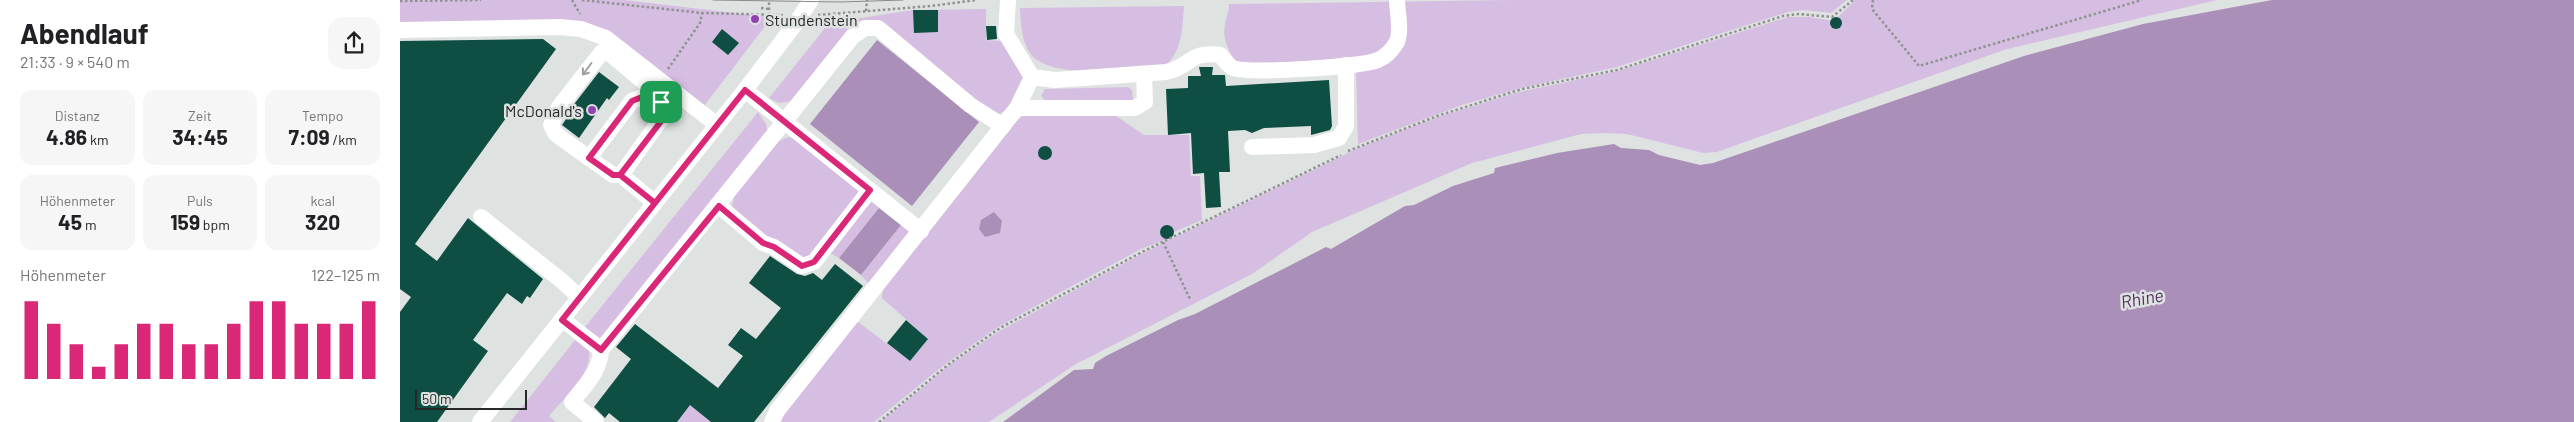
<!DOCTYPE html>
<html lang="de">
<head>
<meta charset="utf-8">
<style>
	body { margin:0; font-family:Barlow,sans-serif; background:#f6f6f6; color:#202124; height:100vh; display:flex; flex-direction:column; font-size:19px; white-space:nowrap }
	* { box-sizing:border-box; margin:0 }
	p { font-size:16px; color:#757577 }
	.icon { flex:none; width:28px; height:28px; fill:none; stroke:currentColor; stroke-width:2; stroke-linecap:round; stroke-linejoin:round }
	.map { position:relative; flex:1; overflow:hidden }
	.drawer { display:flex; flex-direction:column; background:#fff; width:400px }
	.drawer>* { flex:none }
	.scale { position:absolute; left:15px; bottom:12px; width:112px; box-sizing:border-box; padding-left:5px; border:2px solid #272828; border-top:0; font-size:14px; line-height:18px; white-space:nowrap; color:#272828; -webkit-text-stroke:4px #dee2e1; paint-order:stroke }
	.pin { position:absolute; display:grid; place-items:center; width:42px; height:42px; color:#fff; margin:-21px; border-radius:10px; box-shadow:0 2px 8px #0006 }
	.round { display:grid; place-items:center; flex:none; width:52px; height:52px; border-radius:15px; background:#f6f6f6 }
	.head { display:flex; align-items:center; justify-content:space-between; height:85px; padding:0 20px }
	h1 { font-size:28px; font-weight:700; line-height:38px }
	.metrics { display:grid; grid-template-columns:repeat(3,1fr); gap:8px; height:85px; padding:5px 20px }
	.metrics div { display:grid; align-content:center; border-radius:12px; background:#f6f6f6; text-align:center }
	.metrics b { font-size:21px; font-weight:700 }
	.metrics small { font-size:14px; font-weight:400 }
	.metrics p { font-size:14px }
	.chart { height:140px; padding:10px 20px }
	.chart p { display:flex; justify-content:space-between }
	.chart svg { width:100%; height:90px; margin-top:5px; stroke:#db2777; stroke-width:6 }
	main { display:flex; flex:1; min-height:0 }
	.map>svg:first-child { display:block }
	.green { fill:#d6bee2 }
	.water { fill:#aa90b8 }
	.building { fill:#0f4e43 }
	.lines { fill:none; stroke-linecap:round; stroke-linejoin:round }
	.path { stroke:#8f9291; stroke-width:2.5; stroke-dasharray:2.5 2.5; stroke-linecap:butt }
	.minor { stroke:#fff; stroke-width:16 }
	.tram { stroke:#888a8a; stroke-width:1 }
	.oneway { stroke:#9e9e9e }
	.route-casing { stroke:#fff; stroke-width:10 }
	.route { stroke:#db2777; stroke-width:6 }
	.poi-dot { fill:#9042b2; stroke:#dee2e1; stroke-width:2 }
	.labels { text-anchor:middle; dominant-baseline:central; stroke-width:5; stroke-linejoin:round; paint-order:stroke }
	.poi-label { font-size:16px; fill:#272828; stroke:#dee2e1; text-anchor:start }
	.water-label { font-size:18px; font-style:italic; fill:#522f63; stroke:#dee2e1 }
</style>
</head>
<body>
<main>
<section class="drawer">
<div class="head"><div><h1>Abendlauf</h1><p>21:33 · 9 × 540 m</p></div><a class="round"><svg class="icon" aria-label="share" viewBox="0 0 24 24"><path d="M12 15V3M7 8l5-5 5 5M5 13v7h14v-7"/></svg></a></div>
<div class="metrics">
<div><p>Distanz</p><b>4.86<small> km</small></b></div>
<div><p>Zeit</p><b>34:45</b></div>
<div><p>Tempo</p><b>7:09<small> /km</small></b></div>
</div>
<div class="metrics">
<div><p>Höhenmeter</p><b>45<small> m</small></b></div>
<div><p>Puls</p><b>159<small> bpm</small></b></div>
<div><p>kcal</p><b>320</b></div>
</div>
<div class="chart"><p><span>Höhenmeter</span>122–125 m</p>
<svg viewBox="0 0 160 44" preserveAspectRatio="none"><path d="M5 44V6M15 44V17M25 44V27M35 44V38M45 44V27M55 44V17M65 44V17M75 44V27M85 44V27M95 44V17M105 44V6M115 44V6M125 44V17M135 44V17M145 44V17M155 44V6"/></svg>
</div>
</section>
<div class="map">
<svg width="2174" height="422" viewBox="0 0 2174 422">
	<rect width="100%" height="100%" fill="#dee2e1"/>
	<!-- green -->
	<g class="green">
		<path d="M0,0H224L369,17V21L301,110L206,35L0,28Z"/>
		<path d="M1109,0H1447L1431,13L1403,10L1388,12L1217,67L1121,88L1062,105L958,144L956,69C974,66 1002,56 1005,34C1006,29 1002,20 1001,15H994L995,39L986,50L974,57L839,65C829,53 822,40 825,24C826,16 829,13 829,4Z"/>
		<path d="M1455,0H1817L1607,49L1317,152L1303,153L1227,134L1203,133L1181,134L1072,163L912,232L852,274L676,364L589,422H481L551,364L601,330L745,252L956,149L1037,117L1119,92L1218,71L1388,17H1409L1434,21Z"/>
		<path d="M784,6C782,28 783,50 765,66C733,68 645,83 628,50C621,38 621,22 620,8Z"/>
		<path d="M586,9V40L602,41L624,79C617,94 613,110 596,115L477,22L394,101L379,103L369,98L429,23L513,10Z"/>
		<path d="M728,87L732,90L733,100L647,102L641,96L645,89H649Z"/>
		<path d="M706,109L744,135H789L791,176H800L802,220L774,232L770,238L741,249L661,292L598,327L544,365L474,422H374L454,319L510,361L528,339L482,298L483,289L616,120L630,112Z"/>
		<path d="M358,112L366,124L368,134L200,338L185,327Z"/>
		<path d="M388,137L401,140L466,192L413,259L398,262L342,218L332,206L335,194L377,142Z"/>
		<path d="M469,195L508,226L510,235L469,284L461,275L501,225L479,208L439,258L425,250Z"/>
		<path d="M175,340L189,351C192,375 163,399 149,416L156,422H110Z"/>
		<path d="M290,404L313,422H275Z"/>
	</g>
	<!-- water -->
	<g class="water">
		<path d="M1872,0H2174V422H603L674,370L693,369L695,363L706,356L778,320L795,314L926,247L931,249L1005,206L1014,205L1053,186L1094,173L1095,168L1157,153L1214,144L1221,148L1249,150L1259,155L1300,165L1313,163L1624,56L1743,24Z"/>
		<path d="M477,40L579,122L512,206L410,124Z"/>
		<path d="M479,208L501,225L461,275L439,258Z"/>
		<path d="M594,212L602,221L600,233L585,237L579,229L581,220Z"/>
	</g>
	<!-- building -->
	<g class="building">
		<path d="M513,10H538V32L514,33Z"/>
		<circle cx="1436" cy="23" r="6"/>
		<path d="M586,26H596L597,39L587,40Z"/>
		<path d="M322,29L339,43L328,55L312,42Z"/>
		<path d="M143,39L156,49L15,244L37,261L68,218L143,279L130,298L127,296L122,304L107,293L73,340L88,351L37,422H0V312L11,297L0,289V41Z"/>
		<path d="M799,67H813L812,75H825L826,86L929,80L932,126L930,130L911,135V126L864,128L852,133L845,130L828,131L830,172H819L821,207L806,208L804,173L793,174L791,133L768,135L766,89L788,88V76H801Z"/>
		<path d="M199,72L219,87L209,100L207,98L179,138L162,125L168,116V112Z"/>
		<circle cx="645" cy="153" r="7"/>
		<circle cx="767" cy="232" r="7"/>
		<path d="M370,256L397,274L405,276L413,273L422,280L435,264L463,286L354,422H311L290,405L277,422H220L209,413L205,418L194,407L231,359L216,347L235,324L318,388L343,356L328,345L341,328L356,339L381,308L349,283Z"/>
		<path d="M506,320L528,339L510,361L487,343Z"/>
	</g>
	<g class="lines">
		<!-- path -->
		<g class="path">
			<path d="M172,0L180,14"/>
			<path d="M182,0L302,13L383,15"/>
			<path d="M1473,0L1472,9L1519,66L1742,0"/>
			<path d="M0,1L81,0"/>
			<path d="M361,8L369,9"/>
			<path d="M466,11L467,0"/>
			<path d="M369,15V0"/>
			<path d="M418,15L531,6L576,0"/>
			<path d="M268,69L300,23L302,13"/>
			<path d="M948,151L1037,116L1122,89L1217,70L1383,16L1398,14L1432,17L1453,0"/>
			<path d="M763,242L790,299"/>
			<path d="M479,422L549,364L600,328L742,252L941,155"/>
		</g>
		<!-- minor -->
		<g class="minor">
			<path d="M608,0L606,34L632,77L655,80L766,72C793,66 788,51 820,55C824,59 828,66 833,68C851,74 960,67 978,60C985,57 991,51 995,45C1003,35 997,12 997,0"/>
			<path d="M0,30L160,27L181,29L206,38L317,125"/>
			<path d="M345,90L521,231"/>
			<path d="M617,108H735L745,102L744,75"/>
			<path d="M852,147L914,145L939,138L946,126V65"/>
			<path d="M189,158L232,101L242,97L261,102"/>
			<path d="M221,175L266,112L253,90L209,53L202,52L159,107L151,125L155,133L161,138L213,175H221L255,203"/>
			<path d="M319,206L363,243L374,247L402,266L414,262L470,190"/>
			<path d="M81,217L162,281L179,297"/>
			<path d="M162,319L201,350"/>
			<path d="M80,422L345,90L396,23L411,0"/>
			<path d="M196,422L172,402C185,385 200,372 201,350L453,36L465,28H478L570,105L603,126"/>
			<path d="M372,422L377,411L617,108L632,77"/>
		</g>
		<!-- tram -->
		<path class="tram" d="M313,0L441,2L503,0"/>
	</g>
	<!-- one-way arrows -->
	<defs><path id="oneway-shaft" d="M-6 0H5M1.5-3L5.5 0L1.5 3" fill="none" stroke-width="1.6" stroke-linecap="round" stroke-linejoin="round" transform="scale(1.25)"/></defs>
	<use class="oneway" href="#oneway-shaft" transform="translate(187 69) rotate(127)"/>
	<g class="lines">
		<defs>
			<path id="route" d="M261,102L266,112L262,120L220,175L255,203L162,320L201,350L319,206L363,243L374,247L402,266L414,262L470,190L345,90L255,203L220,175H213L189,158L232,101L242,97L261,102"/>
		</defs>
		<!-- route casing -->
		<use href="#route" class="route-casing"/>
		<!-- route -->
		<use href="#route" class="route"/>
	</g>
	<!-- markers -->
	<g class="poi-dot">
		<circle cx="355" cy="19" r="5"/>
		<circle cx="192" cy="110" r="5"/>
	</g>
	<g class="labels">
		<!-- poi labels -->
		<g class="poi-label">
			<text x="365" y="19">Stundenstein</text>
			<text x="182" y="110" text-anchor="end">McDonald's</text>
		</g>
		<!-- water labels -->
		<g class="water-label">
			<text transform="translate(1742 298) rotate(-10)">Rhine</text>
		</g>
	</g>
</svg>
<div class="scale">50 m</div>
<div class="pin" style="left:261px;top:102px;background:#1e9e55"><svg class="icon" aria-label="arrive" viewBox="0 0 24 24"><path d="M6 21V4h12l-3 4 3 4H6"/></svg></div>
</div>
</main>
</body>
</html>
